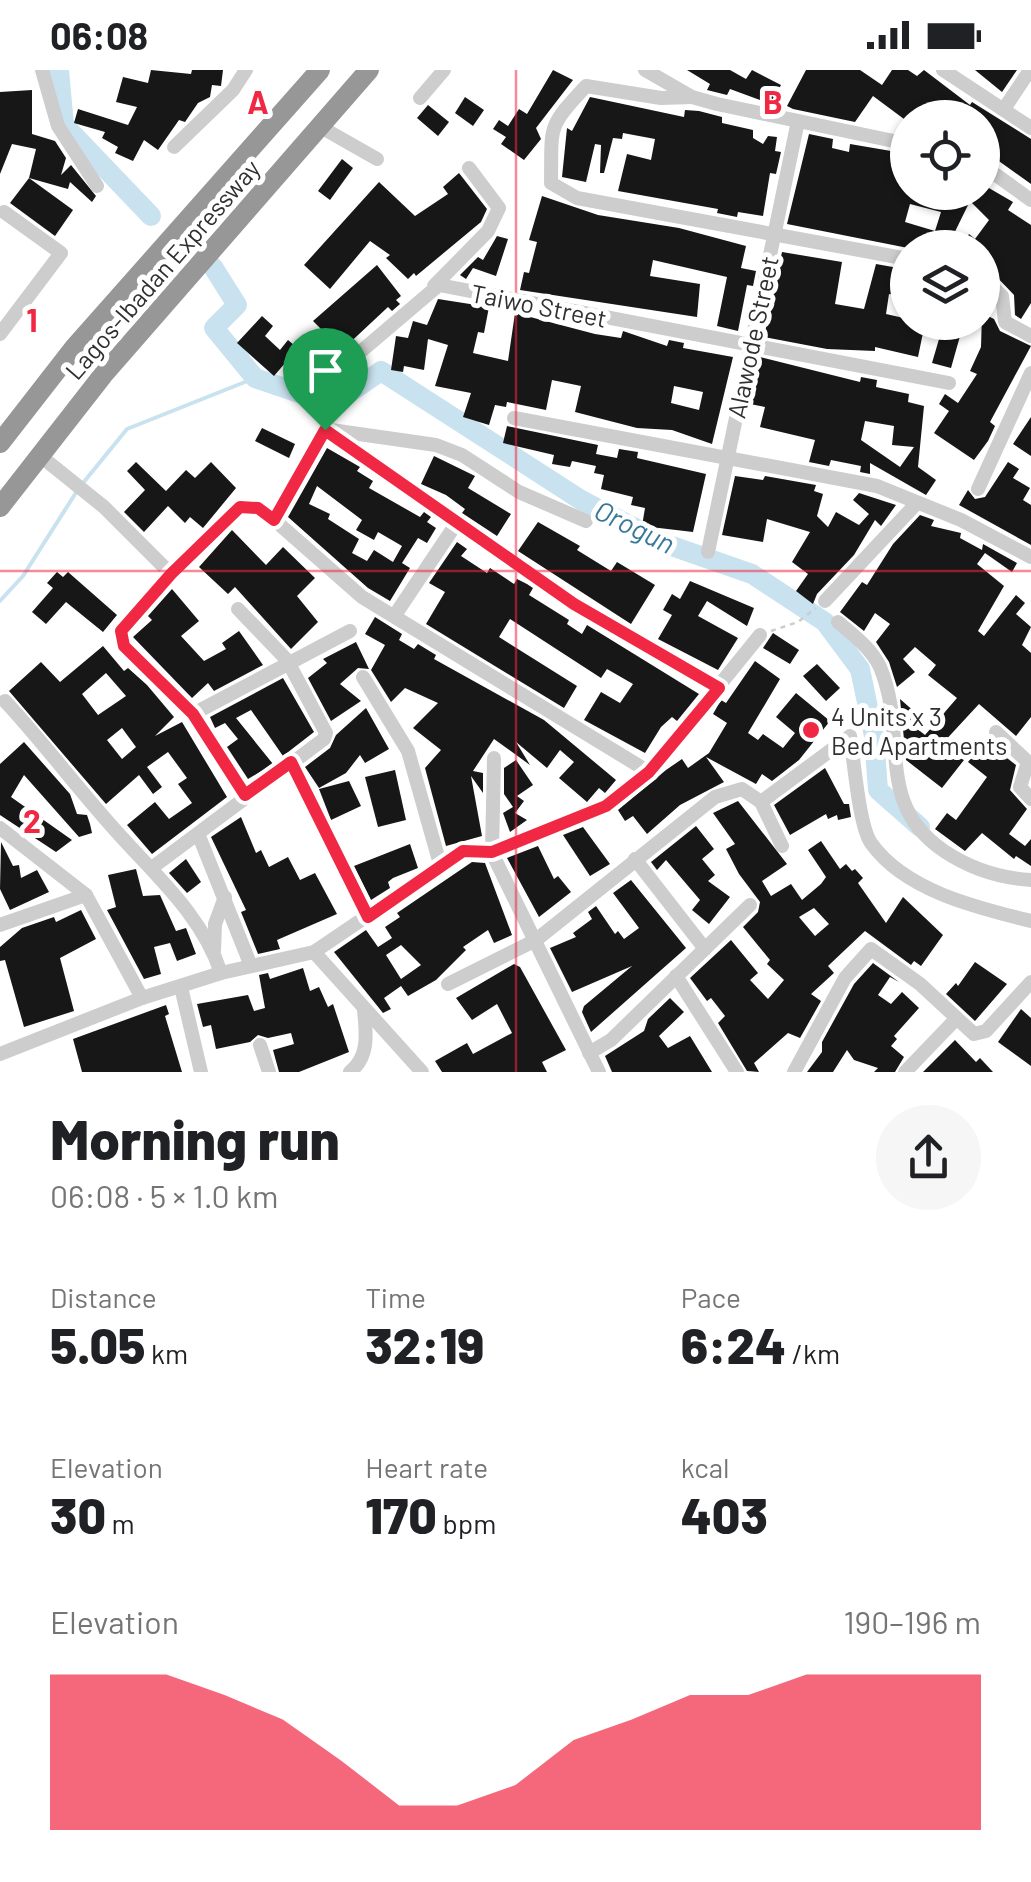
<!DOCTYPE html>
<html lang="en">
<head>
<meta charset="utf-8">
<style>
	body { margin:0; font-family:Barlow,sans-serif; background:#f6f6f6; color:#202124; height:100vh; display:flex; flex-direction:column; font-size:38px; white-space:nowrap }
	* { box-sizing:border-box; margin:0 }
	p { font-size:32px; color:#757577 }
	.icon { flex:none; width:55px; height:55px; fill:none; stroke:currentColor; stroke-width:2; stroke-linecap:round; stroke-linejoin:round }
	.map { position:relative; height:1002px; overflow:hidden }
	.sheet { display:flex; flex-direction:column; background:#fff; flex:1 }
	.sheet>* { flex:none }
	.tools { position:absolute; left:890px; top:30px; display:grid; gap:20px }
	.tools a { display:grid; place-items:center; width:110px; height:110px; border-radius:50%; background:#fff; box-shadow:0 2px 8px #0004; font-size:50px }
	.pin { position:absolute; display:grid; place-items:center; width:85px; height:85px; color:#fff; margin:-102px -42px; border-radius:50% 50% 50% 0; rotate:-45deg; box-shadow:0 0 10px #0007 }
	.pin .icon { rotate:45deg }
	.round { display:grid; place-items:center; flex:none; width:105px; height:105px; border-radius:52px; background:#f6f6f6 }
	.headline { display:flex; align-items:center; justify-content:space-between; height:170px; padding:0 50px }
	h1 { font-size:55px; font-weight:800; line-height:75px }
	.stats { display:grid; grid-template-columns:repeat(3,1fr); gap:15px; height:170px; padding:10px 50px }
	.stats div { display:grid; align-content:center }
	.stats b { font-size:50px; font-weight:800 }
	.stats small { font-size:28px; font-weight:400 }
	.stats p { font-size:28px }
	.chart { height:280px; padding:20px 50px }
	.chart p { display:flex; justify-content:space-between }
	.chart svg { width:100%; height:180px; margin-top:10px; fill:#f12843; opacity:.7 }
	.status { display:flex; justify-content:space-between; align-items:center; height:70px; padding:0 50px; background:#fff; direction:ltr }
	.status svg { height:28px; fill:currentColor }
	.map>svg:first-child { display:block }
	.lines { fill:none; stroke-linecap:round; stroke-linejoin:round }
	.stream { stroke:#c9e2ef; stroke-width:4 }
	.river { stroke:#c9e2ef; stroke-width:20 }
	.building { fill:#171717; fill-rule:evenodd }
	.path { stroke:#cdcdcd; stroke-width:2.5; stroke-dasharray:5 5; stroke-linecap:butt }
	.minor { stroke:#cdcdcd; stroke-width:14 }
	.highway { stroke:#979797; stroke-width:20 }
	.route-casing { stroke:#fff; stroke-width:20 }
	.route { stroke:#f12843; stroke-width:12 }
	.grid { fill:none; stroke:#f12843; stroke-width:2.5; stroke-opacity:0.55 }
	.poi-dot { fill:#f12843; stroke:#fff; stroke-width:4 }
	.labels { text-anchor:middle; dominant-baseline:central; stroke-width:10; stroke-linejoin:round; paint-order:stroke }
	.street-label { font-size:25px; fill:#303030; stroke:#fff }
	.poi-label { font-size:25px; fill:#303030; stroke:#fff; text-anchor:start }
	.water-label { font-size:28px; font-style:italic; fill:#387999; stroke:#fff }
	.grid-label { font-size:32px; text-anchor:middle; font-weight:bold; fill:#f12843; stroke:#fff; stroke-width:10; stroke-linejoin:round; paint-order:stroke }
</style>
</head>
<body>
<div class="status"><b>06:08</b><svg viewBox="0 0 49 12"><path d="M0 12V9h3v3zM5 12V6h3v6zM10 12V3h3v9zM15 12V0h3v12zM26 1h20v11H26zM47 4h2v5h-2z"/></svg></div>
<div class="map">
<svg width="1031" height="1002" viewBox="0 0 1031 1002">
	<rect width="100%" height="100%" fill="#fff"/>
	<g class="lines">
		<!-- stream -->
		<g class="stream">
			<path d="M83,413L127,359L255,308"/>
			<path d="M0,531L23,506L77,421"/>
		</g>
		<!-- river -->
		<g class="river">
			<path d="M59,0L64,55L151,146"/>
			<path d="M213,197L237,235L214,258L255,308L308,326L349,323L381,301L581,430L666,474L752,504L825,552L860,599L874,666L878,720L920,757"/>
		</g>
	</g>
	<!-- building -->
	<g class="building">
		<path d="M151,0L191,4L192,0H223L221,16L212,15L210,27L198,33L185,52L179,50L158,80L144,70L133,91L115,83L118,77L102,68L105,62L74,53L78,39L128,55L137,37L116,32L123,7L148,13Z"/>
		<path d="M553,0L573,10L536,58L541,69L524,90L501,74L506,67L493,59L499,50L508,56L519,39L527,44Z"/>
		<path d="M687,0H730L746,9L752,0L781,15L771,34L730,19L727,25L707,20L710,14Z"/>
		<path d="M806,0H860L882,15L892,0H908L917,6L924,0L970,35L972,32L1031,69V114L982,79V48H908V52L873,26L855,52L793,39L787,36Z"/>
		<path d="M975,0H1017L1002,22Z"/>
		<path d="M32,20V64L55,71L66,88L61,105L71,95L96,126L92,132L70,112L68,119L29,108L36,79L12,74L0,104V22Z"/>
		<path d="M465,27L484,40L473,56L455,43Z"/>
		<path d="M590,27L684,47L685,40L699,41L722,47V53L753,60V68L763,74L768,66L777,67L775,81L781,82L776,104L770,103L763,146L738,142L737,147L717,143L718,139L618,121L627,84L651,90L655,69L623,63L622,69L613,68L604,103H600L601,75L595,74L586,112L562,107L567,58L572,61Z"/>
		<path d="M428,35L449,52L438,66L417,48Z"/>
		<path d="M809,64L833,69L832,78L849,82L850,74L897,82L896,87L908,91V122H982V114L1013,132L1008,140L1031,155V233L1021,249L1015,245L1014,225L993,203L997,197L982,186V178H961L969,164L975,169L989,150L970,131L947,178L928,171L926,178H908L787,154ZM910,134L941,142L935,161L905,152Z"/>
		<path d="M342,89L353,98L330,130L318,121Z"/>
		<path d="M459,103L487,139L481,152L416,206L414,203L408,209L386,188L390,185L370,171L330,219L304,195L379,112L415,146L448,124L443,117Z"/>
		<path d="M29,108L73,140L55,166L10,133Z"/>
		<path d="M542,126L598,145L679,158L746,176L741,198L756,201L753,216L747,215L738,261L717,256L727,207L653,190L650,206L700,214L697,247L520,220L524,202L529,203L537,172L529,170Z"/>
		<path d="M497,166L508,169L496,206L473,198L466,209L460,205L478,187L483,190Z"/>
		<path d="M782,182L842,192L835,234L864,239L876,194L904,199L900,226L889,224L886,244L908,249V252L925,253L918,287L875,277V281L827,279L764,267Z"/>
		<path d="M377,195L401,226L396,230L400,234L392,241L388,237L342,280L313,251Z"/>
		<path d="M438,229L489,237L484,263L478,262L473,283L508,291L515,243L595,264L621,268L623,261L667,276L669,270L684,273L683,278L733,287L712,374L672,360L637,358L575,342L581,316L552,310L546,340L507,332L506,337L495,335L489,355L463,347L471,323L435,316L448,275L428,269L424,300L404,296L403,302L391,300L396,266L408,268L413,251L427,255ZM674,316L703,322L699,340L671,333Z"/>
		<path d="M982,243L994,249L1000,261L1031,276L990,352L995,356L988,371L974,390L934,363L949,341L939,334L945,324L958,333L977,304L970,301L981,277Z"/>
		<path d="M262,246L273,256L265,266L280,280L288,270L320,297L310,310L286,292L274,306L237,273Z"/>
		<path d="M944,252H964L951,298L932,293Z"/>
		<path d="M760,287L860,312L861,307L877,310L876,317L909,324L908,332L924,336L918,397L936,410L926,425L870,393V404L860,402L861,396L831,390L829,396L809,392L815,370L760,357L765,337L750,334ZM865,351L894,356L892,375L914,377L900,397L861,370Z"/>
		<path d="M1031,347V386L1013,374Z"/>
		<path d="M507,356L598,375L596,384L617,388L619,379L638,382L637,388L706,404L693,462L642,456L645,438L631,435L633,427L601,419L604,405L594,403L596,396L572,391L570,397L552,394L554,385L503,373Z"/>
		<path d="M262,358L295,374L289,388L255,371Z"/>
		<path d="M327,378L360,397L357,401L373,411L369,418L420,447L424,442L431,447L427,452L436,458L427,473L418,468L402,493L410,498L390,531L368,518L288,447ZM317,416L362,450L356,460L374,470L378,462L402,476L393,492L374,480L367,491L352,483L359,469L328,449L330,444L309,434Z"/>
		<path d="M434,386L475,406L468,418L511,444L497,466L462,443L465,439L446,425L421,414Z"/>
		<path d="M136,392L166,421L186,400L195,408L211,392L236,418L203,458L190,447L185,453L168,436L144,462L124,442L145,420L127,401Z"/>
		<path d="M1008,392L1019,399L1013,408L1030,418L1023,430L1031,435V475L959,435L968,420L975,429L985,427Z"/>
		<path d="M735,406L763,410L765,406L816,415L814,421L823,424L817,446L828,457L836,442L859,455L869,444L853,430L859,423L896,435L881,456L875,450L854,485L817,524L813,534L796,521L808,504L792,492L810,462L767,449L763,472L722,465Z"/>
		<path d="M920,445L934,450L931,456L961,463L960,468L982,480L983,474L1017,493L1012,502L985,483L977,494L1004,516L978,561L984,566L1016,525L1025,533L1016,544L1031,557L1022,575L1031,583V647L1016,666L979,634L942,674L964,690L942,718L906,690L900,629L916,643L911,654L925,665L957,628L928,605L936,595L915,577L903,589L915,602L897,617L889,592L876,572L890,554L875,543L864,561L840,542L862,512L867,515L893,474Z"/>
		<path d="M538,452L580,476L577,480L611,501L617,492L655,515L631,554L518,481Z"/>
		<path d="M232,460L266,495L283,477L315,508L297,526L318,552L291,579L235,517L228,524L199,497Z"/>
		<path d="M457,472L467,479L461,486L487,503L490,498L514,514L517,509L527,514L533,518L529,525L569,550L567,554L582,564L587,555L699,624L677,651L672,647L661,657L645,683L584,650L601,622L620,633L633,614L607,599L601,608L510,549L499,567L577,616L564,638L426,554L445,522L429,513Z"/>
		<path d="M57,502L63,507L68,502L117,545L103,562L66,532L46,554L32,542L53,518L47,513Z"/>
		<path d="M690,511L754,538L747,556L707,531L698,546L738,568L718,600L658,569L672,545L663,540L672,524L680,529Z"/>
		<path d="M172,519L199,551L181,566L204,591L226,579L222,573L239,561L263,595L214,621L208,613L192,628L133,567L152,550L148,546Z"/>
		<path d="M375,547L402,564L399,570L414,579L418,574L436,585L434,589L544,650L616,710L605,723L599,718L587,732L559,708L574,692L560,680L547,698L516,672L530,695L494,669L473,701L483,703V723L471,706L482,766L446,776L425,698L441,680L413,658L438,633L405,618L391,632L371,600L385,575L365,564Z"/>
		<path d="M773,563L799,580L790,594L763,578Z"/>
		<path d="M356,572L369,599L358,598L340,614L361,631L331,651L308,608L327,593L323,589Z"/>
		<path d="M103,576L124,601L128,598L147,615L174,647L155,666L182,652L227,727L152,784L127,755L155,732L169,749L192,733L178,714L187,708L168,682L147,697L162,717L153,724L139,705L106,734L9,621L41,592L60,612ZM106,603L126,626L98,645L82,624ZM122,658L136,677L122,689L107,670Z"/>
		<path d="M755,591L780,609L748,663L758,670L763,664L783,678L795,663L776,647L796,623L830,651L799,690L772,711L762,704L756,714L706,687L724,712L680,735L647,764L633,746L625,751L618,740L666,700L682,689L688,698L709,683L727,653L713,644L721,630L726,633Z"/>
		<path d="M817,594L840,618L826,631L803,606Z"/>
		<path d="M283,608L314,662L283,686L251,640L236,648L273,694L248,709L227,677L238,669L225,653L215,658L210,647Z"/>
		<path d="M366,638L389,679L365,693L360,685L346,703L319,718L305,697L330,678L336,665Z"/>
		<path d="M985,671L1016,695L1010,720L1027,739L1009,764L1025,776L1031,769V796L1016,786L1014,789L982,763L965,781L935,759L947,743L956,750L987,707L968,692Z"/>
		<path d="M24,672L70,724L77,744L87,745L90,754L92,763L79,767L24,705L11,727L72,770L56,782L0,745V694Z"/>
		<path d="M516,690L533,715L517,726L524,731L515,743L527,750L510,762L503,743L513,737L504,724V698Z"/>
		<path d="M825,698L844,734H849L851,747L838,750L837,745L828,749L826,744L790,765L774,735Z"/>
		<path d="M395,700L406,750L378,757L365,707Z"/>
		<path d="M349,711L361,736L331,750L319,719Z"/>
		<path d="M738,731L787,794L762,811L771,826L791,814L802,830L821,814L826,807L808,780L821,771L840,799L846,794L852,801L855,799L863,808L858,813L886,853L903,827L943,865L921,896L914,891L911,895L865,861L828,896L834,903L811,924L821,931L800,968L788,963L754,993L759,1002L747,1001L718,953L725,946L711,928L707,931L690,908L731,870L758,903L750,910L768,929L784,910L767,894L770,890L743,857L758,842L760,832L739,804L726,779L735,774L713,743ZM814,838L829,854L815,866L799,847Z"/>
		<path d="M241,747L256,783L261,780L269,797L288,787L300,810L315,803L337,844L277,870L280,879L258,884L241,842L246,840L211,767Z"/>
		<path d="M696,756L714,779L702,789L715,805L708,811L730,827L709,854L692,840L700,830L666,790L657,800L651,792Z"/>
		<path d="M583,757L610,794L590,806L563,765Z"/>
		<path d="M1,772L13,796L19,795L21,808L37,800L49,822L10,840L0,819Z"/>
		<path d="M410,774L418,798L393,808L388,812L390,818L371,830L354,796Z"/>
		<path d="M538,776L554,809L558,806L571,822L539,847L507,788Z"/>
		<path d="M186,789L201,812L187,823L169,803Z"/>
		<path d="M472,792L485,793L512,865L494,873L488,860L463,877L466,880L436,910L408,926L401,916L384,928L391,939L383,943L334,882L366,860L378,877L392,868L385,857L400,847L397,843ZM401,875L421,895L401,909L386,885Z"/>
		<path d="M136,799L143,826L160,825L176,861L186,858L196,884L177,891L170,873L154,877L161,904L144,909L107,840L116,837L108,805Z"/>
		<path d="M631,810L686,878L591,962L582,942L584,936L632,896L572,922L550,878L576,867L573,863L592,849L588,842L596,836L615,864L618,861L624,869L639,858L613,823Z"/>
		<path d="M81,840L96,869L60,888L74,941L24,957L5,890L0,891V877L22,858L54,847L56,852Z"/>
		<path d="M975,892L1007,914L975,951L946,924L956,913L958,916Z"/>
		<path d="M873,893L899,912L890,907L878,925L891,934L902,922L919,938L894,966L897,969L891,976L904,987L895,1002H874L878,998L854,990L847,980L833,1002H807L822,982V972L854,914Z"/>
		<path d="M514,894L520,897L566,980L542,992L547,1002H442L435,991L467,973L473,984L512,963L497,934L472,950L456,928Z"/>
		<path d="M303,898L310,921L319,917L328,937L333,934L349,982L299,1002H279L273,980L294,974L291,963L268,968L258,965L250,972L216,979L211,955L203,957L197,934L248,925L254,941L265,938L259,905L268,903L270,909Z"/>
		<path d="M670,928L684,942L659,966L668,978L690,966L712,1002H612L605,986L644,961L648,949Z"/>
		<path d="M166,935L169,944L165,946L182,1002H82L73,969Z"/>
		<path d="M1021,939L1031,948V996L998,972Z"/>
		<path d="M955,970L976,992L980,988L993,1002H923Z"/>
	</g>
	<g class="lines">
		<!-- path -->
		<path class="path" d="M771,561L798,552L816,538"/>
		<!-- minor -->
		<g class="minor">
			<path d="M42,0L58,56L97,116"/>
			<path d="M645,0L692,27L717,34L908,74"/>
			<path d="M943,0L1031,58"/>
			<path d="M692,27L661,28L586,16C546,59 552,55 551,113L577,128L908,189"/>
			<path d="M420,28L444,0"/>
			<path d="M1004,39L1030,0"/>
			<path d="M319,56L377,89"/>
			<path d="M174,77L233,20L246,0"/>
			<path d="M982,95L1031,130"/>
			<path d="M982,207L1002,226L1005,252L1031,266"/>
			<path d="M434,216L488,161L499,138L469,98"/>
			<path d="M0,264L61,183L4,142"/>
			<path d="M352,289L439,215L949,313"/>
			<path d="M514,348L877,416L961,450L1031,487"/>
			<path d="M325,360L574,534L719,618"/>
			<path d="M331,360L436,375L462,385L519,422L586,451"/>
			<path d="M38,384L104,437L171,504"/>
			<path d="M978,419L1031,303"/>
			<path d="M274,450L325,360"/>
			<path d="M708,482L798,51"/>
			<path d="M825,531L916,434"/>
			<path d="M395,545L456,454"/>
			<path d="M838,552C853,565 871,578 880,597C909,666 873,733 944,781C971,799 998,808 1031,810"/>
			<path d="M363,607L408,681L440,794"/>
			<path d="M5,631C44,673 78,719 116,761C155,805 202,845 221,903"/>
			<path d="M193,644L350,561"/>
			<path d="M996,662L1028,692L1020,717L1031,729"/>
			<path d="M494,688L492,783L599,1002"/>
			<path d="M291,693L368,847"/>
			<path d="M245,725L193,644L124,576L121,561L171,504L240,437L249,435L271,447L362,527L649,702"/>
			<path d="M761,732L850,666C854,690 859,756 871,773C905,821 978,838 1031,851"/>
			<path d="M0,758L86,825L142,928"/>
			<path d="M199,766L251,896"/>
			<path d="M635,789L705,879"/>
			<path d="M153,797L324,669L326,663L287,590L238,539"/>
			<path d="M0,855L86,825"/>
			<path d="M214,881L215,854L225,827"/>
			<path d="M314,882L422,1002"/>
			<path d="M676,906L737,1002"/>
			<path d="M448,914L536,870L715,727L742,719L761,732L782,776"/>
			<path d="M181,917L201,1002"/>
			<path d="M260,975L269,1002"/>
			<path d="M589,983L611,970L750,835"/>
			<path d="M0,984L142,928L221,903L314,882L463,781L492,783L606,736L649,702L760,565"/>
			<path d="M350,1002C370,986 366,962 364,940"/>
			<path d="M794,1002L845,908L871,879L920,914L974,964L986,961L1031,912"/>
			<path d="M905,1002L956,949"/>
		</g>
		<!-- highway -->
		<g class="highway">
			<path d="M0,373L74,278L320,0"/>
			<path d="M0,437L103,305L369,0"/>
		</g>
	</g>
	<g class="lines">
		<defs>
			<path id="route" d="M325,360L574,534L719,618L649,702L606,736L492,782L463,781L368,847L291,692L245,725L193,644L124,576L121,561L171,504L240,437L258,438L274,450Z"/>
		</defs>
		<!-- route casing -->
		<use href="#route" class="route-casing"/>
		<!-- route -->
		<use href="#route" class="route"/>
	</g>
	<!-- grid -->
	<path class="grid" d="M516,0V1002M0,501H1031"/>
	<!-- markers -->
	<circle class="poi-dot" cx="811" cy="660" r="10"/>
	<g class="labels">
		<!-- street labels -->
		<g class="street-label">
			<text transform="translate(162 199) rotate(-49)">Lagos-Ibadan Expressway</text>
			<text transform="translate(539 235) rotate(11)">Taiwo Street</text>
			<text transform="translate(752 267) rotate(-78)">Alawode Street</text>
		</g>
		<!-- poi labels -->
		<g class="poi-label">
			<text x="831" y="646">4 Units x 3<tspan x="831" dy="29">Bed Apartments</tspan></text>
		</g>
		<!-- water labels -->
		<g class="water-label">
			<text transform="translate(635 456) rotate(26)">Orogun</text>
		</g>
	</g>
	<g class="grid-label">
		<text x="258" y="44">A</text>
		<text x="773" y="44">B</text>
		<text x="32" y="262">1</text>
		<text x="32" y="763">2</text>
	</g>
</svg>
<div class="tools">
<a><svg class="icon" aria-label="locate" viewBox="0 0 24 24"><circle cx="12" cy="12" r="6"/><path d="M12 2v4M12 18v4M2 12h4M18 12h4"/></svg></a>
<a><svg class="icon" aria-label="layers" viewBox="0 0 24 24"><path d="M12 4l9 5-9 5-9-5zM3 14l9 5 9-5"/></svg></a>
</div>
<div class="pin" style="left:325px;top:360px;background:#1e9e55"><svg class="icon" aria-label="arrive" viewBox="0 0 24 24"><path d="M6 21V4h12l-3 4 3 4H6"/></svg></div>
</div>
<section class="sheet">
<div class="headline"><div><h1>Morning run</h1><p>06:08 · 5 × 1.0 km</p></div><a class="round"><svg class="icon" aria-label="share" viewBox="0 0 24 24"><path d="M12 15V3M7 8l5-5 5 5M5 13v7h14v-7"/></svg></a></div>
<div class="stats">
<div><p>Distance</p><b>5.05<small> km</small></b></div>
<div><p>Time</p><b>32:19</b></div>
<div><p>Pace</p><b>6:24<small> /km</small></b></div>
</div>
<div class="stats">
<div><p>Elevation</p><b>30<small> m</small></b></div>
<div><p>Heart rate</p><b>170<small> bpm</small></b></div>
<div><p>kcal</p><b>403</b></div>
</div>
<div class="chart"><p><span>Elevation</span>190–196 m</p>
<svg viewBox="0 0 160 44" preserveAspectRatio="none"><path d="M0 44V6L10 6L20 6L30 11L40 17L50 27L60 38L70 38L80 33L90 22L100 17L110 11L120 11L130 6L140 6L150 6L160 6V44z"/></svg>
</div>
</section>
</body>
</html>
